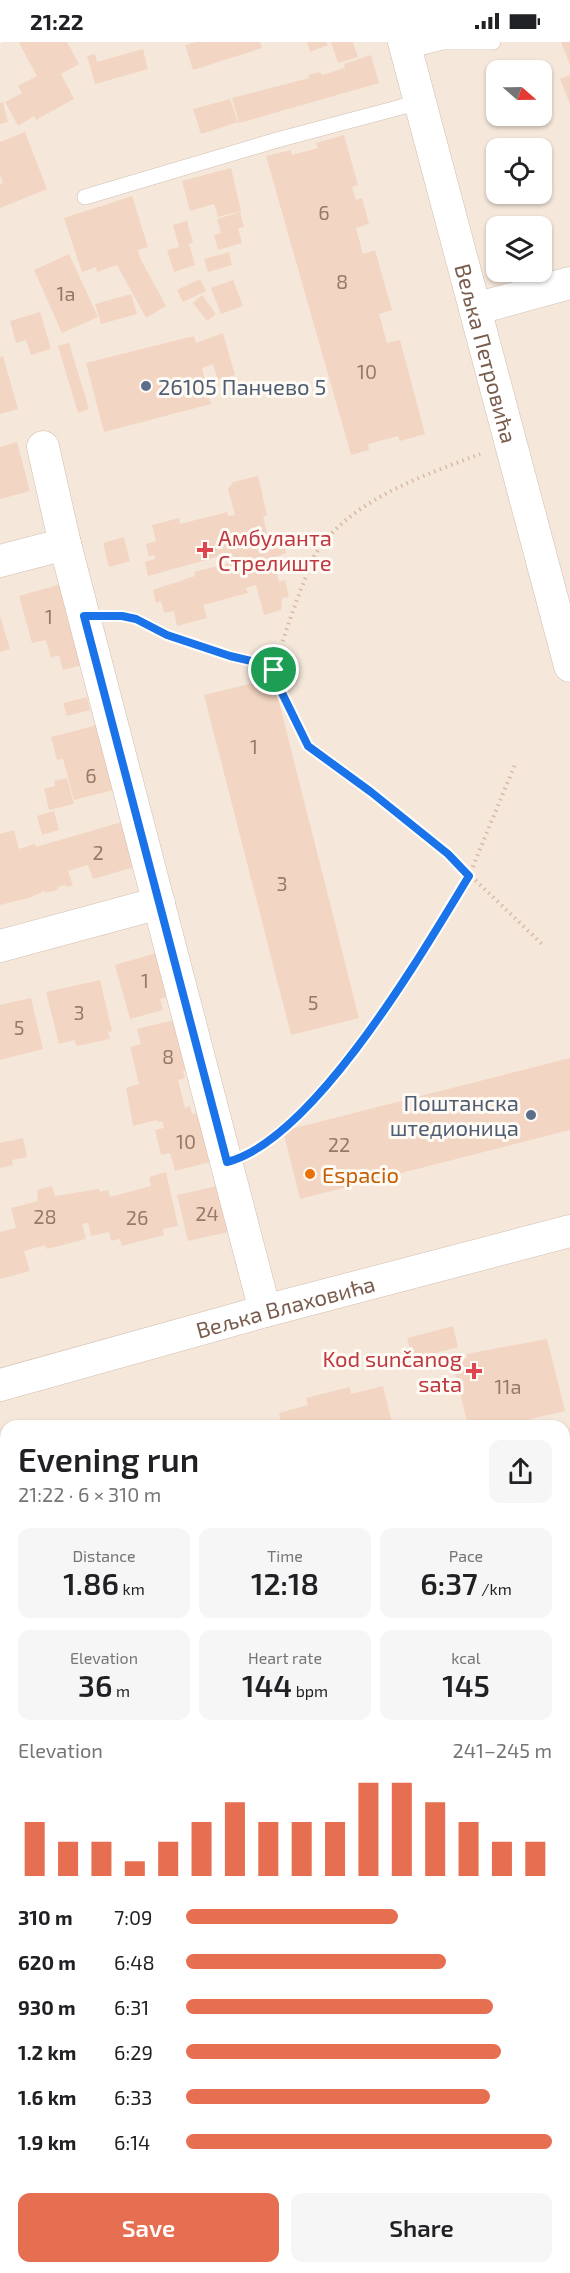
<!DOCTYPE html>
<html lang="en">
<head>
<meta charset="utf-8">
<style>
	body { margin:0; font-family:"Exo 2",sans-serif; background:#f6f6f6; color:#202124; height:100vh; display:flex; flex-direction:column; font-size:22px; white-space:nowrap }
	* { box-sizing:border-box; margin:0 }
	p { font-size:20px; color:#757577 }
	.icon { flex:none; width:33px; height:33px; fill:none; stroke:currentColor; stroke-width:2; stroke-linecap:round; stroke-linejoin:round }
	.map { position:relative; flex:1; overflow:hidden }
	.side { position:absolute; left:0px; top:1378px; width:570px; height:854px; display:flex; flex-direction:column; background:#fff; border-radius:18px 18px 0 0; box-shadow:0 2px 4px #0004 }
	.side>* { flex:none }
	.needle { width:39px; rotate:110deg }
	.fabs { position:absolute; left:486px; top:18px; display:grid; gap:12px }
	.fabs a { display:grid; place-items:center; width:66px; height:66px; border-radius:12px; background:#fff; box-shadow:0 2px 4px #0004; font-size:30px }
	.pin { position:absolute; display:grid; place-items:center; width:51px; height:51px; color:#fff; margin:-26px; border:3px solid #fff; border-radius:50%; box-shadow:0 2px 6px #0007 }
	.round { display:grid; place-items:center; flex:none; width:63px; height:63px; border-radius:12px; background:#f6f6f6 }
	.summary { display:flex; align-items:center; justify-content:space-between; height:102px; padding:0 18px }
	h1 { font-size:33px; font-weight:600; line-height:45px }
	.figures { display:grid; grid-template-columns:repeat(3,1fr); gap:9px; height:102px; padding:6px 18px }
	.figures div { display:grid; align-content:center; border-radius:12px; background:#f6f6f6; text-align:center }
	.figures b { font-size:30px; font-weight:600 }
	.figures small { font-size:16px; font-weight:400 }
	.figures p { font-size:16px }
	.chart { height:168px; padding:12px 18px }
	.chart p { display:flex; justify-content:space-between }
	.chart svg { width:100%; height:108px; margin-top:6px; stroke:#e76f51; stroke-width:6 }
	.button { display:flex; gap:12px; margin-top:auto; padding:12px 18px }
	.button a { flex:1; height:69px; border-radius:12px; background:#e76f51; color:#fff; font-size:24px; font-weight:600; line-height:69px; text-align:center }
	.button a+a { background:#f6f6f6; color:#202124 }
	ul { padding:0 18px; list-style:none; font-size:20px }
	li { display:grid; grid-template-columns:96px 72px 1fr; align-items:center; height:45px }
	li i { height:15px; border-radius:8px; background:#e76f51 }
	.status { display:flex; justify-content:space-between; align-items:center; height:42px; padding:0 30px; background:#fff; direction:ltr }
	.status svg { height:16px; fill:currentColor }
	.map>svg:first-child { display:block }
	.residential { fill:#f5e8da; fill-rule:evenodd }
	.building { fill:#f3d5c3 }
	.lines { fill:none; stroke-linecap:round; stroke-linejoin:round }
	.service-casing { stroke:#d1beb0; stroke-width:16 }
	.minor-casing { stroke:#d1beb0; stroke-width:33 }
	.path { stroke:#d9b8a5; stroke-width:4; stroke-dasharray:1.5 4.5; stroke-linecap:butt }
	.service { stroke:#fff; stroke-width:15 }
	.minor { stroke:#fff; stroke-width:32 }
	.route-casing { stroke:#fff; stroke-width:12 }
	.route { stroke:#1a73e8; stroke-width:8 }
	.service-dot { fill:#5c6f8a; stroke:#fffaf3; stroke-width:2 }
	.health-dot { fill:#e0444e; stroke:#fffaf3; stroke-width:2 }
	.food-dot { fill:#e8710a; stroke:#fffaf3; stroke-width:2 }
	.labels { text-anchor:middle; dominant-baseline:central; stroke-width:6; stroke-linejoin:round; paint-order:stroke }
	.number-label { font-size:20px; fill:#987a6a }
	.street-label { font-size:22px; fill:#7a5c4d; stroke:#fffaf3 }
	.service-label { font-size:22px; fill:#4e5e75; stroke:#fffaf3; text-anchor:start }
	.health-label { font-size:22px; fill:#be3a42; stroke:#fffaf3; text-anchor:start }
	.food-label { font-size:22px; fill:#c56008; stroke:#fffaf3; text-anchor:start }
</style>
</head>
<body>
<div class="status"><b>21:22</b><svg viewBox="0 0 49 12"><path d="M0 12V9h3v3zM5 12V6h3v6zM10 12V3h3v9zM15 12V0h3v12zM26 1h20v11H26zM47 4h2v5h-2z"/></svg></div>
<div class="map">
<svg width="570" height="2231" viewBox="0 0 570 2231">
	<rect width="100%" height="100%" fill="#fdf6ec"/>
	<!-- residential -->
	<path class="residential" d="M2,0H570V2231H0V2ZM496,28H542V74H496ZM496,106H542V152H496ZM496,184H542V230H496ZM6,1384H564V2226H6Z"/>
	<!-- building -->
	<g class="building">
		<path d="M21,0H67L79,22L61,32L74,57L36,78L34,74L18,84L5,60L22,51L18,44L37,34L19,1Z"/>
		<path d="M196,0H260L262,6L193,28L185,3Z"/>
		<path d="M307,0H326L328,3L310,10Z"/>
		<path d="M331,0H353L358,15L338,21Z"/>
		<path d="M561,0H570V23Z"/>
		<path d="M143,7L148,27L95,42L87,14L95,12L97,20Z"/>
		<path d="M371,13L379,41L239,81L232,56L309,36L308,33L320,30L322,33L345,26L344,22Z"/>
		<path d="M570,33V62L560,37Z"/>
		<path d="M230,57L238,80L201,92L193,67Z"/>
		<path d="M3,60L8,80L0,82V61Z"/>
		<path d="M25,90L47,147L0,166V142L3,141L0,133V100Z"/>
		<path d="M344,93L358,143L352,145L356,158L362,156L369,182L356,186L363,212L375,208L392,268L379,272L387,301L400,298L425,392L400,399L398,394L368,402L369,408L351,413L266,114L291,108L292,113L318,106L316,101Z"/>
		<path d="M231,126L241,169L218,175L214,162L190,169L182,139Z"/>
		<path d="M132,154L148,205L138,208L140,216L166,264L146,276L117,223L97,230L96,225L82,230L64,176Z"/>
		<path d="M240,170L244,185L238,186L242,201L218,208L214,193L221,191L217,177Z"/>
		<path d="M187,179L193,201L189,202L195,223L174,230L167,208L179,205L173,183Z"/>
		<path d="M229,210L232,223L208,230L204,217Z"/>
		<path d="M69,212L98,275L62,291L34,228Z"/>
		<path d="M200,237L206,249L183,260L177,248Z"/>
		<path d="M233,238L243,264L221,272L211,246Z"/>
		<path d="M131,252L137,272L101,282L95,262Z"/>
		<path d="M202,253L216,272L207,279L193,261Z"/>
		<path d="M40,270L51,307L31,313L26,298L16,301L10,279Z"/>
		<path d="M223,291L235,333L218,338L213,322L202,326L211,362L104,390L86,321L194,294L196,301Z"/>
		<path d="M69,301L89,367L78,371L58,304Z"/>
		<path d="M3,314L18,367L0,372V315Z"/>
		<path d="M17,400L30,449L0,457V405Z"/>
		<path d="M258,434L267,473L263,474L270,504L284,502L286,511L274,516L279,540L285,538L289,555L282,556L281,568L264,573L256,543L246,546L248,551L203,563L207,576L177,584L174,569L164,571L161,559L156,561L153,548L195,534L194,530L233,520L231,511L148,534L145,520L155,517L154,513L149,515L146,502L156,499L152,483L179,476L180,482L227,470L228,474L235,473L228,447L233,440Z"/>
		<path d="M124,495L130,519L109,525L103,501Z"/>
		<path d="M64,541L86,622L63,628L59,613L51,616L46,598L32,601L19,554Z"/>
		<path d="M0,574L10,607L0,610Z"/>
		<path d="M273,636L359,976L291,993L204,653Z"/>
		<path d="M87,655L90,668L67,674L63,661Z"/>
		<path d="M101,682L118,747L74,758L63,717L57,718L51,695Z"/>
		<path d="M67,736L74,762L49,768L44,747L55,744L54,739Z"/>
		<path d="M54,769L59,788L42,793L37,774Z"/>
		<path d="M125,779L138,824L93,837L88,823L68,829L73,844L67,845L66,843L57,845L58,848L45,851L44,849L29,856L0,863V792L14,788L19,807L35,802L36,805Z"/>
		<path d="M163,909L175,953L160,957L163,968L130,977L115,923Z"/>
		<path d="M100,938L112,989L108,990L110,997L77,1004L74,998L59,1002L46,950Z"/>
		<path d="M31,956L43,1007L0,1018V963Z"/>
		<path d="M182,976L194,1026L183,1029L185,1036L178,1038L185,1066L190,1064L192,1072L206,1068L218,1118L175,1129L170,1111L161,1113L155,1088L164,1086L162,1079L158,1080L157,1078L133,1084L126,1046L139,1042L130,1005L141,1002L137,987Z"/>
		<path d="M570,1016V1088L300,1157L283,1089Z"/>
		<path d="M23,1096L27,1115L12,1118L13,1123L0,1126V1101Z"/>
		<path d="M166,1130L178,1184L163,1187L164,1193L122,1204L120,1197L111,1199L109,1190L91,1194L88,1181L82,1182L86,1197L47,1207L45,1203L24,1209L30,1229L0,1237V1190L16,1186L11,1166L38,1159L37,1148L52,1144L55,1154L99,1147L100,1150L108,1148L110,1155L151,1144L149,1135Z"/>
		<path d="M226,1142L237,1188L188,1199L177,1153Z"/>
		<path d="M453,1284L458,1305L413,1317L407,1296Z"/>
		<path d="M547,1297L565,1369L501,1384H468L452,1319L467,1316L466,1312Z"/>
		<path d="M383,1344L393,1384H282L279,1371L308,1363L306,1356L350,1345L351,1352Z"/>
		<path d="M6,1647V1743L0,1744V1648Z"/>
		<path d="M6,1817V1896L0,1897V1818Z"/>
		<path d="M570,1845V1884H569L564,1865V1846Z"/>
		<path d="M0,2156L6,2175L0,2178Z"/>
		<path d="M77,2226H105L106,2231H78Z"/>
		<path d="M273,2226H321L322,2231H275Z"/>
	</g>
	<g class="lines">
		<defs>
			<g id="service">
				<path d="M407,9L443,0H493"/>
				<path d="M85,155L277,98L420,60"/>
				<path d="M564,1596L570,1662"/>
			</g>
			<g id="minor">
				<path id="s1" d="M404,0L570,624"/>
				<path d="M475,267L570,241"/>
				<path d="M43,405L65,502L265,1269"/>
				<path d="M0,519L65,502"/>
				<path d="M0,904L159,861"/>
				<path id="s2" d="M0,1343L265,1269L570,1189"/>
				<path d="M0,1467L6,1489"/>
				<path d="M564,1696L570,1694"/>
				<path d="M564,2088L570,2109"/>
				<path d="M564,2198L570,2197"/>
				<path d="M202,2226L203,2231"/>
				<path d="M444,2231L462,2226"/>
			</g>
		</defs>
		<!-- service casing -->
		<use href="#service" class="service-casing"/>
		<!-- minor casing -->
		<use href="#minor" class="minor-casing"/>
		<!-- path -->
		<g class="path">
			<path d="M116,574L137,577L167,593L230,614L269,623L280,637L281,649L307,704L371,750L448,812L543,903"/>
			<path d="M274,628C283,597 293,567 305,537C309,528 312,516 318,508C355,456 423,434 480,412"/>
			<path d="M255,1108L306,1065L340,1028L403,942L469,834L516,720"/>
		</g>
		<!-- service -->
		<use href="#service" class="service"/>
		<!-- minor -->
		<use href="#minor" class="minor"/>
	</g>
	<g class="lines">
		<defs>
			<path id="route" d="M84,574H122L136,577L167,593L230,614L268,623L280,637L281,649L308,704L371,750L448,812L469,834C422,911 314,1098 227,1120Z"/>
		</defs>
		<!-- route casing -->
		<use href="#route" class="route-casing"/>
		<!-- route -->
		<use href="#route" class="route"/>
	</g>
	<!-- markers -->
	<g class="service-dot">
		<circle cx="146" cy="344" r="6"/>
		<circle cx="531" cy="1073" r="6"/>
	</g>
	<g class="health-dot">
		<path d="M202 499h6v6h6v6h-6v6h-6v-6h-6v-6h6z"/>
		<path d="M471 1320h6v6h6v6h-6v6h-6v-6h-6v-6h6z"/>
	</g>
	<circle class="food-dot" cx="310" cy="1132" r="6"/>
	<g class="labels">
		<!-- number labels -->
		<g class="number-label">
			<text x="324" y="170">6</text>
			<text x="342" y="239">8</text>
			<text x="66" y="251">1a</text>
			<text x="367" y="329">10</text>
			<text x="49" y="574">1</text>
			<text x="254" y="704">1</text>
			<text x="91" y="733">6</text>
			<text x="98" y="810">2</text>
			<text x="282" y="841">3</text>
			<text x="145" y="938">1</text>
			<text x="313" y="960">5</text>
			<text x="79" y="970">3</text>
			<text x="19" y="985">5</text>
			<text x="168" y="1014">8</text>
			<text x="186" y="1099">10</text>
			<text x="339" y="1102">22</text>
			<text x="207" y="1171">24</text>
			<text x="45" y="1174">28</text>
			<text x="137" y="1175">26</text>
			<text x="508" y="1344">11a</text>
		</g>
		<!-- street labels -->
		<g class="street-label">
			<text stroke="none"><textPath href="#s1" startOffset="322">Вељка Петровића</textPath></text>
			<text stroke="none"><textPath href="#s2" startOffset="296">Вељка Влаховића</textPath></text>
		</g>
		<!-- service labels -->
		<g class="service-label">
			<text x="158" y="344">26105 Панчево 5</text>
			<text x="519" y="1060" text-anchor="end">Поштанска<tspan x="519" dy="25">штедионица</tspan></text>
		</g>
		<!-- health labels -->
		<g class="health-label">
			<text x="218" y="495">Амбуланта<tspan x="218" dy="25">Стрелиште</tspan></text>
			<text x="462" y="1316" text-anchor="end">Kod sunčanog<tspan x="462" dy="25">sata</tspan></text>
		</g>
		<!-- food labels -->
		<g class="food-label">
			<text x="322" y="1132">Espacio</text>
		</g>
	</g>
</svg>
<div class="fabs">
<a><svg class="needle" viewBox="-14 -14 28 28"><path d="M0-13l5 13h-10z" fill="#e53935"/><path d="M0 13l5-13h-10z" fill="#757577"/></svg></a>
<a><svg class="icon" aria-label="locate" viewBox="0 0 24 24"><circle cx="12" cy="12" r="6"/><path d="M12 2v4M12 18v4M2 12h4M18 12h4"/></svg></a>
<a><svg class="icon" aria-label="layers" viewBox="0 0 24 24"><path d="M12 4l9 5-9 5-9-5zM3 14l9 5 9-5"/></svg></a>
</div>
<div class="pin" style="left:274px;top:628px;background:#1e9e55"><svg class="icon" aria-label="arrive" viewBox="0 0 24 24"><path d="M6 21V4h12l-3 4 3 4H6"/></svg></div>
<section class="side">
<div class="summary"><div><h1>Evening run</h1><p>21:22 · 6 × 310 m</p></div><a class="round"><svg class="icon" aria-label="share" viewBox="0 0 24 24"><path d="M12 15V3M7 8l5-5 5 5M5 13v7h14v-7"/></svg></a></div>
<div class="figures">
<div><p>Distance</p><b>1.86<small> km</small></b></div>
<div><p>Time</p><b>12:18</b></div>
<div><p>Pace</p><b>6:37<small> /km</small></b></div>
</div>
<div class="figures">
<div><p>Elevation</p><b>36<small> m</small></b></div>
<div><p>Heart rate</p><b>144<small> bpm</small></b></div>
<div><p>kcal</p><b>145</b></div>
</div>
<div class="chart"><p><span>Elevation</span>241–245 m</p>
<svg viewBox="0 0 160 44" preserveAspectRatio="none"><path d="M5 44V22M15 44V30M25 44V30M35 44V38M45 44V30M55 44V22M65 44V14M75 44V22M85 44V22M95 44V22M105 44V6M115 44V6M125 44V14M135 44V22M145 44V30M155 44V30"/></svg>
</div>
<ul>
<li><b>310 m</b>7:09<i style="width:58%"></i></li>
<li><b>620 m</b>6:48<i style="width:71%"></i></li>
<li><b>930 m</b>6:31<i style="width:84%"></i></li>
<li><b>1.2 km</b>6:29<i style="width:86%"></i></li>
<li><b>1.6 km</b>6:33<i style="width:83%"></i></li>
<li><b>1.9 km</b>6:14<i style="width:100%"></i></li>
</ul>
<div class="button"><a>Save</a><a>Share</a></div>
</section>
</div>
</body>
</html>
